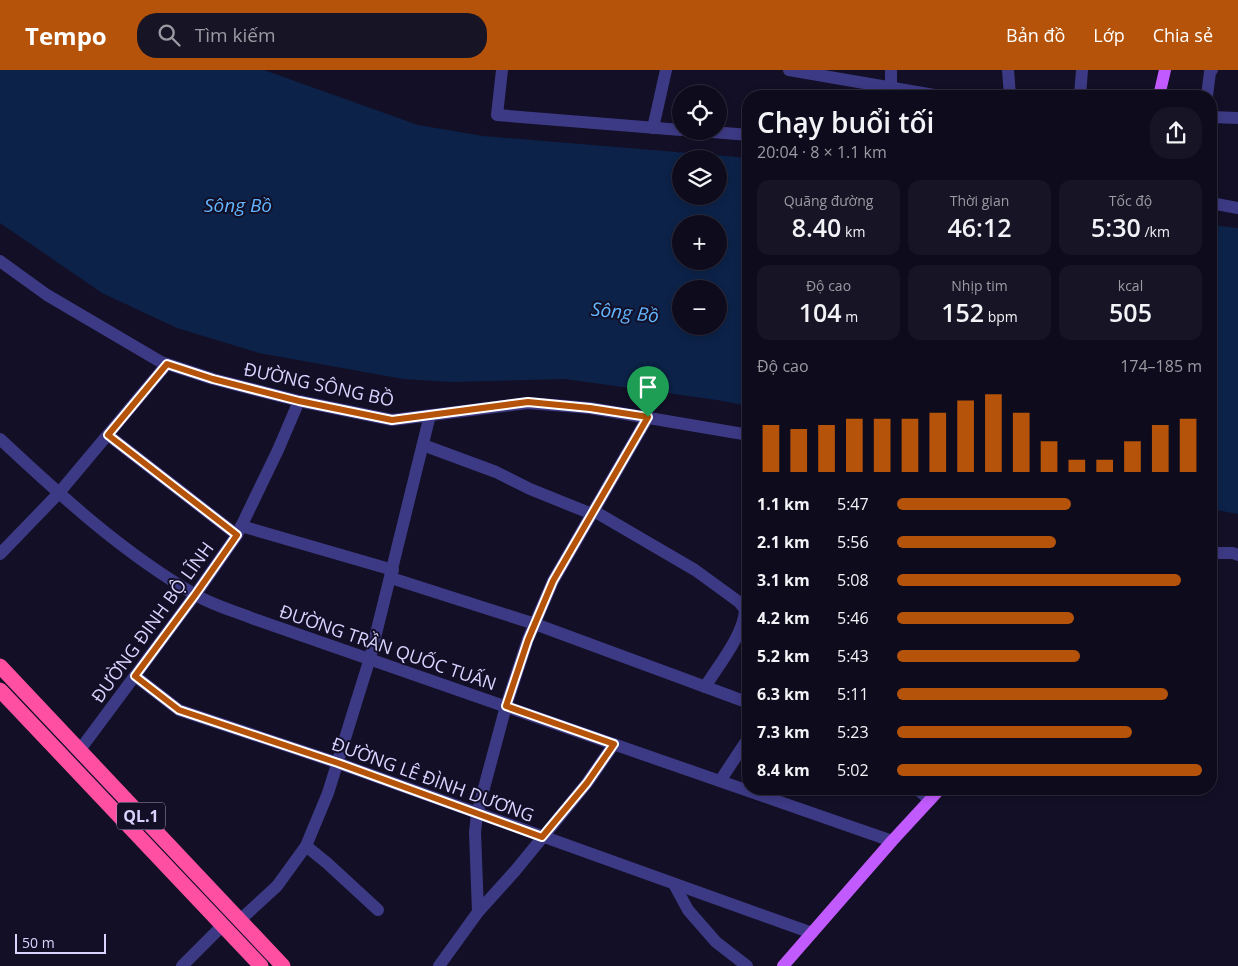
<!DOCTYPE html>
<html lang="vi">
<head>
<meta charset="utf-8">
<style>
	body { margin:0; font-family:"Open Sans",sans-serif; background:#171425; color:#f1f3f6; height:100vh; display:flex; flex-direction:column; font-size:19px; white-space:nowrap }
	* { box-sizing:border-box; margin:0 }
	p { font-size:16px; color:#9b9ba3 }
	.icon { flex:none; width:28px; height:28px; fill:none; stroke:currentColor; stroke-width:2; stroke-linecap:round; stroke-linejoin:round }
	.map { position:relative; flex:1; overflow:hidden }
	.sheet { position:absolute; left:742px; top:20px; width:475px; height:705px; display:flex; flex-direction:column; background:#0e0b1c; border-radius:20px; box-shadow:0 2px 8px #0003,0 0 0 1px #2e2b3b }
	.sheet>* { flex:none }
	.buttons { position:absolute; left:672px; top:15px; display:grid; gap:10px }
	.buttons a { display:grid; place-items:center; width:55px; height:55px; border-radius:50%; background:#0e0b1c; box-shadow:0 2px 8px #0003,0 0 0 1px #2e2b3b; font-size:25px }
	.scale { position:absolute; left:15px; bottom:12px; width:91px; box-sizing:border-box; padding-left:5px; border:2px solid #d9d4ff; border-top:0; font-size:14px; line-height:18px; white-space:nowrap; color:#d9d4ff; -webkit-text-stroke:4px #130f26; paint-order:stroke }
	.pin { position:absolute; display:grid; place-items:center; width:42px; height:42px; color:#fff; margin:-51px -21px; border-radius:50% 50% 50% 0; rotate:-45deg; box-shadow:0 0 5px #0007 }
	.pin .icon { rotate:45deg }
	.round { display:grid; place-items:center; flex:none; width:52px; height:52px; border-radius:20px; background:#171425 }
	.summary { display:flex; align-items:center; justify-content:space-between; height:85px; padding:0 15px }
	h1 { font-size:28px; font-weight:600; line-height:38px }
	.figures { display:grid; grid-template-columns:repeat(3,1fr); gap:8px; height:85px; padding:5px 15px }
	.figures div { display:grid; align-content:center; border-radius:12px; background:#171425; text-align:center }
	.figures b { font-size:25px; font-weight:600 }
	.figures small { font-size:14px; font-weight:400 }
	.figures p { font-size:14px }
	.chart { height:140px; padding:10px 15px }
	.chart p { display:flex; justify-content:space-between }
	.chart svg { width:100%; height:90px; margin-top:5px; stroke:#b45309; stroke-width:6 }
	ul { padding:0 15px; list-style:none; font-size:16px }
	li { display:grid; grid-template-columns:80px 60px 1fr; align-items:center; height:38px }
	li i { height:12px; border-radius:6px; background:#b45309 }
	header { display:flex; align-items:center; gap:30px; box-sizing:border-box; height:70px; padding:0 25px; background:#b45309; color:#fff }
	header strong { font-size:24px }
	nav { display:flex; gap:28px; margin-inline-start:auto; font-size:18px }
	.search { width:350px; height:45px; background:#171425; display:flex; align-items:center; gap:12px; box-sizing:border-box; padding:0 18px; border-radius:20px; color:#9b9ba3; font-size:19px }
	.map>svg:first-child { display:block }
	.water { fill:#0c2248; fill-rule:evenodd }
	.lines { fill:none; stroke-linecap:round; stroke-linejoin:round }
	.minor { stroke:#3d3a85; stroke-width:12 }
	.major { stroke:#c25bff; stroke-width:12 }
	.highway { stroke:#ff4fa3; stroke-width:15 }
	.route-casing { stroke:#fff; stroke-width:10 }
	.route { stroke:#b45309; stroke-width:6 }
	.labels { text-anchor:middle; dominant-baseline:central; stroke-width:4; stroke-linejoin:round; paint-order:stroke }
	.shield { fill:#130f26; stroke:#9e99be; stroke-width:1 }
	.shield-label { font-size:16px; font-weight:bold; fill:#d9d4ff }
	.street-label { font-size:18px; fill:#d9d4ff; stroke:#130f26 }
	.water-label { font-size:19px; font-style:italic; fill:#62b6ff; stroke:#130f26 }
</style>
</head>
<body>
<header>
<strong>Tempo</strong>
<div class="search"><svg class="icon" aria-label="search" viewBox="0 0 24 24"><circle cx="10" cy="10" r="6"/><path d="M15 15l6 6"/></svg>Tìm kiếm</div>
<nav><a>Bản đồ</a><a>Lớp</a><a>Chia sẻ</a></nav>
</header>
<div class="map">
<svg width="1238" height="896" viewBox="0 0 1238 896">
	<rect width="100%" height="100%" fill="#130f26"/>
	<!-- water -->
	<g class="water">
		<path d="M0,0H264L418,55L483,66L749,88V336L717,330L565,309L452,312L403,309L259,283L177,258L102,223L0,153ZM681,89H719V126H681ZM681,154H719V191H681ZM681,219H719V256H681Z"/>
		<path d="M1211,155L1238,158V444L1211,439Z"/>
	</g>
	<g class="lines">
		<!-- minor -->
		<g class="minor">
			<path d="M502,0L497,45L681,60"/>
			<path d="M789,0L940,26"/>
			<path d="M1008,0L1010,26"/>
			<path d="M891,18V0"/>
			<path d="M1080,26L1082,0"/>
			<path d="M1207,26L1210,2L1212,0"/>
			<path d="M1211,47L1238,48"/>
			<path d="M653,58L666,0"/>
			<path d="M700,61L749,65"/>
			<path d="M1211,133L1238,138"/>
			<path d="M0,191L47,225L161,292L213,309L299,331L392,350L528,333L590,338L749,365"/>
			<path d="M108,365L237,465"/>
			<path d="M0,369C61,426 122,482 194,524C212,535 234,541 254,549L892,771"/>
			<path d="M423,375L496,402L530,419L592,444"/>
			<path d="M594,441L695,500L739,532L745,539C745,563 718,596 705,617"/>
			<path d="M241,456L393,500"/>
			<path d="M1211,483H1233L1238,485"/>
			<path d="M0,484L58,424L167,294"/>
			<path d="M391,508L535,554L749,633"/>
			<path d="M135,606L179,640L338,693L812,863"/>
			<path d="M79,681L195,525L237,465L278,380L299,331"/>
			<path d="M720,711L749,667"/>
			<path d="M917,719L930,730"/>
			<path d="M306,776L327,793L378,840"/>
			<path d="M674,814L688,840L716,872L747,896"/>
			<path d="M478,842L475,762L477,744L506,636L528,569L553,511L648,347"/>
			<path d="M240,850L277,816L306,776L328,723L370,588L430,345"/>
			<path d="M182,896L223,855"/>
			<path d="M439,896L478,842L515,801L587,713L614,674"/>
		</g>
		<!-- major -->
		<g class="major">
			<path d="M1159,26L1165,0"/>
			<path d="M783,896L892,771L940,719"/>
		</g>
		<!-- highway -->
		<g class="highway">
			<path d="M0,596L283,896"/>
			<path d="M0,620L261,896"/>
		</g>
	</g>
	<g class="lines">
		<defs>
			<path id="route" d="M167,294L213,309L299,331L392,350L528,332L590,338L648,347L553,511L528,570L506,636L614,674L587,713L542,767L338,693L179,640L135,606L195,525L237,465L108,365Z"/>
		</defs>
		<!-- route casing -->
		<use href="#route" class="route-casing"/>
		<!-- route -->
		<use href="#route" class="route"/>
	</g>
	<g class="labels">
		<!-- shield labels -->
		<rect class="shield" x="117" y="732.5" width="48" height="27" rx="4"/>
		<g class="shield-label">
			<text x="141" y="746">QL.1</text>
		</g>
		<!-- street labels -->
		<g class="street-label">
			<text transform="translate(319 314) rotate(12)">ĐƯỜNG SÔNG BỒ</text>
			<text transform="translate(152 552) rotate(-54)">ĐƯỜNG ĐINH BỘ LĨNH</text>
			<text transform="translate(388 577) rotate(19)">ĐƯỜNG TRẦN QUỐC TUẤN</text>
			<text transform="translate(433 709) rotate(20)">ĐƯỜNG LÊ ĐÌNH DƯƠNG</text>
		</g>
		<!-- water labels -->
		<g class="water-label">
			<text x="238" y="135">Sông Bồ</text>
			<text transform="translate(625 242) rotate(6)">Sông Bồ</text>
		</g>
	</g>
</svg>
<div class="buttons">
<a><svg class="icon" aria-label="locate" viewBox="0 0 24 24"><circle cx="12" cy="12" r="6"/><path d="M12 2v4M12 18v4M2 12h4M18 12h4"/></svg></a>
<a><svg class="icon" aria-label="layers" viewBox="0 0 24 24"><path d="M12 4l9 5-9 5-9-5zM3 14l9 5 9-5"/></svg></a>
<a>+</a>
<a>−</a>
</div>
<div class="scale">50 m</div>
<div class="pin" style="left:648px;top:347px;background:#1e9e55"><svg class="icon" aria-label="arrive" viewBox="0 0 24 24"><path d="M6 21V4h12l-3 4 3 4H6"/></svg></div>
<section class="sheet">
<div class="summary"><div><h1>Chạy buổi tối</h1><p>20:04 · 8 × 1.1 km</p></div><a class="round"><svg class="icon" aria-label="share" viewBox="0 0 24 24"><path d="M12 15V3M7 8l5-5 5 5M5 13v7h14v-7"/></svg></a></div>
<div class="figures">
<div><p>Quãng đường</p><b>8.40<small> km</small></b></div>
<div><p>Thời gian</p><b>46:12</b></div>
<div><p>Tốc độ</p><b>5:30<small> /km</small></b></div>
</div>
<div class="figures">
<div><p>Độ cao</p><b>104<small> m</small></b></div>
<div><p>Nhịp tim</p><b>152<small> bpm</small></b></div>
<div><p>kcal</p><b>505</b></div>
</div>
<div class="chart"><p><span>Độ cao</span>174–185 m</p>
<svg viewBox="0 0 160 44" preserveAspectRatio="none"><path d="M5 44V21M15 44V23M25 44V21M35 44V18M45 44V18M55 44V18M65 44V15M75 44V9M85 44V6M95 44V15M105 44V29M115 44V38M125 44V38M135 44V29M145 44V21M155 44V18"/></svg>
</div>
<ul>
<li><b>1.1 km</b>5:47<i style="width:57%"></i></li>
<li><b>2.1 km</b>5:56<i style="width:52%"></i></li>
<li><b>3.1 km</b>5:08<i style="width:93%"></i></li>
<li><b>4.2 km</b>5:46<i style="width:58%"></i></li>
<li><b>5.2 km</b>5:43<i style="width:60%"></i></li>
<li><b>6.3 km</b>5:11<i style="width:89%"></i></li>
<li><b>7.3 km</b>5:23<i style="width:77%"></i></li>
<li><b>8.4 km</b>5:02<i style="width:100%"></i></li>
</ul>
</section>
</div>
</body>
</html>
